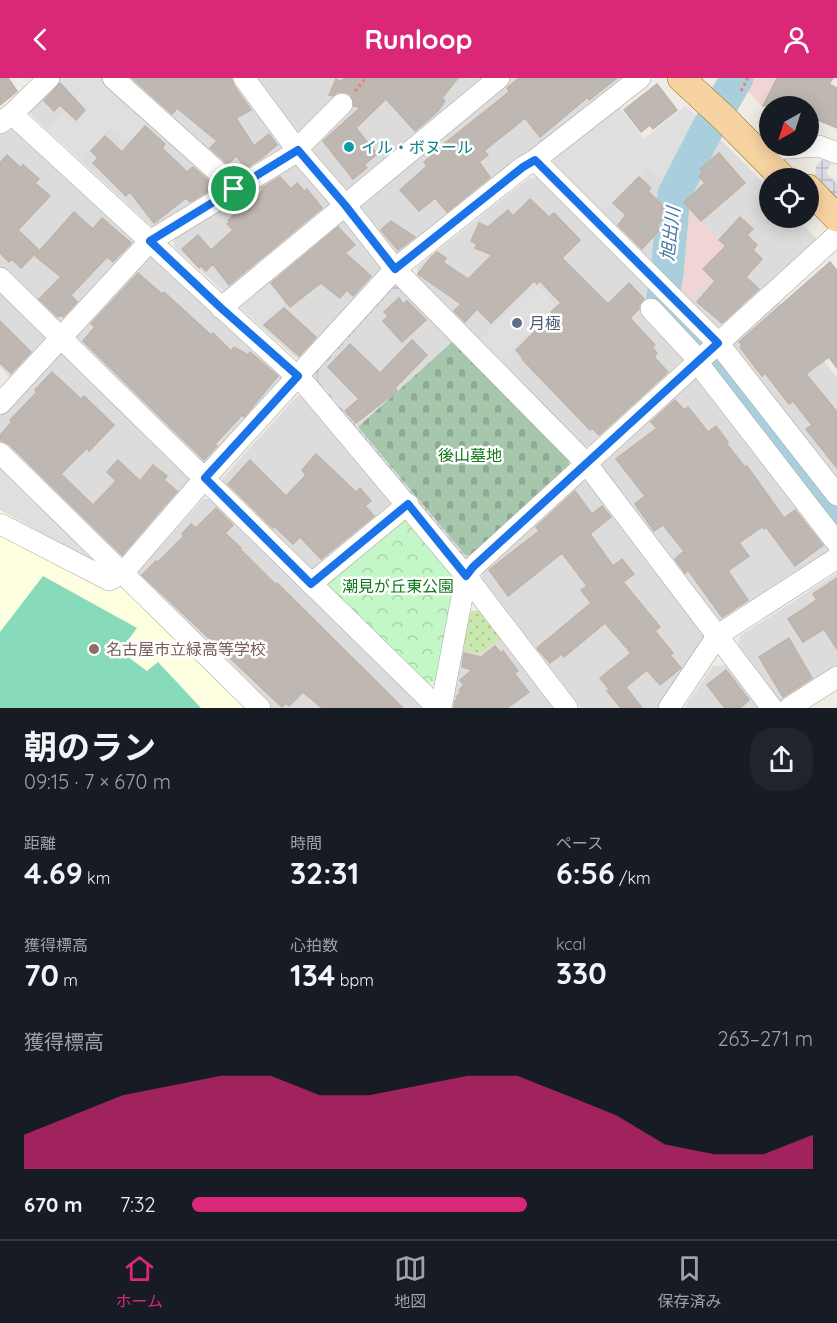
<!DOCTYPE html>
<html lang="ja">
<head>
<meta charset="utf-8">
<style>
	body { margin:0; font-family:Quicksand,"Noto Sans JP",sans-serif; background:#20242c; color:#f1f3f6; height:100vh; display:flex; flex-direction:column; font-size:22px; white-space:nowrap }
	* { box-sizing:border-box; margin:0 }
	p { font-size:20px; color:#9ea1a6 }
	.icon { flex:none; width:33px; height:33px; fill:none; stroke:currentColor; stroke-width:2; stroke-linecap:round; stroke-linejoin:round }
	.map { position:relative; height:630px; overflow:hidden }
	.drawer { display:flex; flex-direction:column; background:#171b24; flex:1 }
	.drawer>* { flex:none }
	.needle { width:39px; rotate:219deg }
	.controls { position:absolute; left:759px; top:18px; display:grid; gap:12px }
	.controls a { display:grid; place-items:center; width:60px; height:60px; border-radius:50%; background:#171b24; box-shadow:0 3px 15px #0003; font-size:30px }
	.pin { position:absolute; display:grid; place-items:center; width:51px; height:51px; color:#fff; margin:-26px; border:3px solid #fff; border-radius:50%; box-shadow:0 2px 6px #0007 }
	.round { display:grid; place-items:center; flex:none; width:63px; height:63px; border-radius:24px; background:#20242c }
	.head { display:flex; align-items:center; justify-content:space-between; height:102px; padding:0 24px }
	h1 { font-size:33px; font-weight:700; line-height:45px }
	.metrics { display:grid; grid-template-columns:repeat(3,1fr); gap:9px; height:102px; padding:6px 24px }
	.metrics div { display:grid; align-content:center }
	.metrics b { font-size:30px; font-weight:700 }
	.metrics small { font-size:16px; font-weight:400 }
	.metrics p { font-size:16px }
	.chart { height:168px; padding:12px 24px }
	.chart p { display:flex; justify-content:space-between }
	.chart svg { width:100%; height:108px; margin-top:6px; fill:#db2777; opacity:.7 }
	ul { padding:0 24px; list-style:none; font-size:20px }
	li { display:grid; grid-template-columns:96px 72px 1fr; align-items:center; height:45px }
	li i { height:15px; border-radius:8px; background:#db2777 }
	header { display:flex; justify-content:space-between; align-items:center; height:78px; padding:0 24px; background:#db2777; color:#fff; font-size:27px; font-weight:700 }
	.menu { display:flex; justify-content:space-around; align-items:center; height:84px; border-top:2px solid #363941; background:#171b24; font-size:16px; color:#9ea1a6 }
	.menu a { display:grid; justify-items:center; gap:3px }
	.menu .current { color:#db2777 }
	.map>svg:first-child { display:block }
	.residential { fill:#dddcdc }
	.commercial { fill:#efd6d5 }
	.education { fill:#fefee0 }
	.grass { fill:url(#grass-dots) }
	.cemetery { fill:url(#cemetery-stones) }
	.park { fill:url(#park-crowns) }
	.pitch { fill:#87dbba }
	.parking { fill:#dfdfdf }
	.plaza { fill:url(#plaza-grid) }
	.pier { fill:#fff }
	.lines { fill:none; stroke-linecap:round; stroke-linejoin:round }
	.river { stroke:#a8cfdb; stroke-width:33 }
	.building { fill:#bfb8b2; stroke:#c0b3a8; stroke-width:1.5 }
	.minor-casing { stroke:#a6a6a6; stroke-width:22 }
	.major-casing { stroke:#936407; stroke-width:28 }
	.path { stroke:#f47f72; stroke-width:3; stroke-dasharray:3 3; stroke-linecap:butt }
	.minor { stroke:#fff; stroke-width:21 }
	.major { stroke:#f8d3a2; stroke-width:27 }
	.route-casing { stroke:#fff; stroke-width:12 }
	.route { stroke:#1a73e8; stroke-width:8 }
	.culture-dot { fill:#0f9aa8; stroke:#fff; stroke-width:2 }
	.service-dot { fill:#5c6f8a; stroke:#fff; stroke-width:2 }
	.education-dot { fill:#8d6e63; stroke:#fff; stroke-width:2 }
	.labels { text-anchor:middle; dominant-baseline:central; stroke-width:5; stroke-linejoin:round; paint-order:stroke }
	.culture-label { font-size:16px; fill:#0d838f; stroke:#fff; text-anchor:start }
	.service-label { font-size:16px; fill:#4e5e75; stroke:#fff; text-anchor:start }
	.park-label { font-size:16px; fill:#107919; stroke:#fff }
	.education-label { font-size:16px; fill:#785e54; stroke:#fff; text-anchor:start }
	.water-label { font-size:18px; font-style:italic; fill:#4c78a2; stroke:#fff }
</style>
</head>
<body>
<header><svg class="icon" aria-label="back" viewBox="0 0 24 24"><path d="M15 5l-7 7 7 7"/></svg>Runloop<svg class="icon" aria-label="person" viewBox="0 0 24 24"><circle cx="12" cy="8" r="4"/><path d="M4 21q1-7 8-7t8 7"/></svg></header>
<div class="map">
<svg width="837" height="630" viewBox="0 0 837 630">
	<defs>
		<pattern id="grass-dots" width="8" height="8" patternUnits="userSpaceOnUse" patternTransform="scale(1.5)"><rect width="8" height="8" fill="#cae7ad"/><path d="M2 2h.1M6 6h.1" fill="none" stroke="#adc694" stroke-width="1.8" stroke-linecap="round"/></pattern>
		<pattern id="cemetery-stones" width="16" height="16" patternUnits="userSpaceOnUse" patternTransform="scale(1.5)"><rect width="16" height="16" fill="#a7c7ac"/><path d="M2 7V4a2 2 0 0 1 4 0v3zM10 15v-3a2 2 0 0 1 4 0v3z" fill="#8faa94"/></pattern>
		<pattern id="park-crowns" width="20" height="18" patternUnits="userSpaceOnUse" patternTransform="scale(1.5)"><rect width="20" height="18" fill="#c4f7c8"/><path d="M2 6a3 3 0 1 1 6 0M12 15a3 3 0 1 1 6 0" fill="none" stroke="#a8d3ab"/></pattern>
		<pattern id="plaza-grid" width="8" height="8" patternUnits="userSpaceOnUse" patternTransform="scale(1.5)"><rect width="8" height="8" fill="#dadae5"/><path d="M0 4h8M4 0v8" fill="none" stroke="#bbbbc4"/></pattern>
	</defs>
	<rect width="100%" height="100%" fill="#efece5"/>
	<!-- residential -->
	<g class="residential">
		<path d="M58,0L79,22L48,53L25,30Z"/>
		<path d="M120,0H238L285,62L283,71L237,99H229Z"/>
		<path d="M251,0H362L301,63Z"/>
		<path d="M368,0H487L350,113H342L304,68Z"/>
		<path d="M510,0H627L402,177L392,175L360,137L361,122Z"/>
		<path d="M152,39L215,97L214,113L155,149H152L80,82L109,50Z"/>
		<path d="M12,50L21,54L133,158L134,167L65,244H54L0,190V54Z"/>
		<path d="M715,56L769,110L770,140H797L819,163L724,249H715L690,224L702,146L681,122Z"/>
		<path d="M290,85L299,86L332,125L331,134L225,214L174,169L175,154Z"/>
		<path d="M647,88L668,107L660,193L601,136Z"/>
		<path d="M541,99L652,210L647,232L688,280L595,368L583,369L499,283L555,228L536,208L480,263L417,198V189L529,100Z"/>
		<path d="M345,141L381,185V194L305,279L296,280L259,247L294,218L276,213L264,199Z"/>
		<path d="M154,177L283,294V304L209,385L200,386L75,264V254L145,178Z"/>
		<path d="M0,211L44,255L45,265L12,301L0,289Z"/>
		<path d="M402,211L453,263L358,349L318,302V294L392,212Z"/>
		<path d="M777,222L837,300V406L733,271L734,260Z"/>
		<path d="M56,275H65L190,397L191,407L126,479L116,480L0,365V336Z"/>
		<path d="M692,298L702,300L831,468L829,477L727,544L717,541L602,390L603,380Z"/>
		<path d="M297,318H305L393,423L392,433L310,495L223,409L222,401Z"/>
		<path d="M580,402L589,404L704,557V567L660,630H581L482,501V491Z"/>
		<path d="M203,421H213L426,630H271L139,502V493Z"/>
		<path d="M837,495V594L789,625L780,624L738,568L740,558Z"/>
		<path d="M503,559L557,630H449L460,571Z"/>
		<path d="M728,587L760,630H684L713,588Z"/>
	</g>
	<!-- commercial -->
	<g class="commercial">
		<path d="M750,0H777L762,28L744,10Z"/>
		<path d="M681,122L735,178L690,224L673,205Z"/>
	</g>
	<!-- education -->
	<path class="education" d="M0,432L92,483L95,481L248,630H0Z"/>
	<!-- grass -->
	<path class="grass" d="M482,531L503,559L479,576L460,571L466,535Z"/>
	<!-- cemetery -->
	<path class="cemetery" d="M453,263L569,380V390L474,478L465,477L358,349Z"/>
	<!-- park -->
	<path class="park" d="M407,439L454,495L456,504L439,602L424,607L325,509V500Z"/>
	<!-- pitch -->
	<path class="pitch" d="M43,498L137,550L120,573L147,593L158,584L201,630H0V554Z"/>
	<!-- parking -->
	<g class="parking">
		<path d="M58,0H109L152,39L128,66L109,50L80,82L48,53L79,22Z"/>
		<path d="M685,28L702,43L668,107L647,88L601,136L553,90L554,80L619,29L644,61Z"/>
		<path d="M264,199L276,213L285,206L295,219L259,247L239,229V220Z"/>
		<path d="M535,208L555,228L499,283L480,263Z"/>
		<path d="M0,386L95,481L93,483L0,432Z"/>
	</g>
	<!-- plaza -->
	<g class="plaza">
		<path d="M826,79L834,81L826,94L837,106V129L815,100L816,87Z"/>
		<path d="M395,206L402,211L392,212L318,294V302L465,477L474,478L471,480L464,482L313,305L311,295Z"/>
	</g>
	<!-- pier -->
	<path class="pier" d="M730,0H733L742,8L715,56L702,43Z"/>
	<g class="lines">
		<!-- river -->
		<path class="river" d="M737,0L707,52L674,116L667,196L661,230L714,282L837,443"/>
	</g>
	<!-- building -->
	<g class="building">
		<path d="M0,0H8L17,13L0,27Z"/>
		<path d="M132,0H231L234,8L251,32L236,40L254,68L269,56L277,67L263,79L246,90L236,78L228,86L210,70L217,63L177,30L172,36Z"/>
		<path d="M344,0H458L442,20L445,23L437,34L415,53L386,21L356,50L377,76L364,87L367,90L353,101L323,63L360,30L354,28L351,17L346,14H338L332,18L329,17L336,1L342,4Z"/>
		<path d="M519,0H617L589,22L588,19L540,59L525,40L484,73L488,77L479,84L490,99L447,134L435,120L419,133L400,112L427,88L424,84L447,66L445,65L509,14L507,10Z"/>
		<path d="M777,0H833L829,6L837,10V50L816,41L817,38L808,33V28H799L785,21L781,28H763Z"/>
		<path d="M60,5L85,32L76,42L60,27L54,33L44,23Z"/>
		<path d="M657,6L677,32L653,51L650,47L641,54L624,32Z"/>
		<path d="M145,48L165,66L162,70L187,94L193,89L211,105L209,107L212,111L190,124L186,120L154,145L130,114L126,118L93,85L98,80L91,73L105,58L122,74Z"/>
		<path d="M719,75L745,105L701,143L684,124L705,105L699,98L703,95L700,91Z"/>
		<path d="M7,77L21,90L23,87L39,101L35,105L50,118L18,152L39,172L21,190L12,181L9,184L0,175V85Z"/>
		<path d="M280,99L291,111L297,105L304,113L307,111L322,130L229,207L213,186L206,193L201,188L199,190L182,171L198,157L211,172L233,152L227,146L230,144L228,142L263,112L262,110Z"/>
		<path d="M639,99L651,110L648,113L669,134L656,148L660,151L642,171L618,147L626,137L613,125Z"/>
		<path d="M530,121L549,139L554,135L580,162L562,180L608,226L629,205L644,221L639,227V231L630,240L655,267L652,269L657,275L654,279L668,294L599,357L592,350L590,352L522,281L523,280L516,272L553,236L551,234L561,225L540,203L537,206L534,203L491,245L477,231L465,244L454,233L461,226L418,196L430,180L437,174L446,180L443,184L468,201L492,177L475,170L477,166L471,163L479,145L488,149L508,132L513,138Z"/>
		<path d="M74,134L93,151L102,140L131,165L113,184L107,179L71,217L77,224L63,239L61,237L58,239L39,221L61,199L35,178Z"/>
		<path d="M740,139L753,151L747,157L757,167L753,172L762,181L746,199L759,211L722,245L697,224L715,203L703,191L726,168L719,162Z"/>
		<path d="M391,143L415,159L398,172L381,152Z"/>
		<path d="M338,149L355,167L345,175L371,198L353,218L347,212L340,220L321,205L290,229L271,205Z"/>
		<path d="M830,184L837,193V290L829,279L806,296L837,334V390L806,351L812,347L793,323L789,326L765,295L762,298L740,269L742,267L739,264Z"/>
		<path d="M138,195L162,216L164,214L211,257L213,255L231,273L234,269L248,277L250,274L278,298L244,339L242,337L215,366L217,368L204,382L83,263L95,249L91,246Z"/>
		<path d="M399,220L403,226L407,223L426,242L402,264L383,243L388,238L384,234Z"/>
		<path d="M284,230L316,259L299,278L264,247Z"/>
		<path d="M0,243L31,274L11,295L0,285Z"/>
		<path d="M412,262L427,277L395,310L397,313L356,345L345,333L359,321L328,289L350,266L380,295Z"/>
		<path d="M52,294L81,321L84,318L114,347L89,373L87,370L61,396L93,427L116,403L107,394L118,382L140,403L153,387L167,398L164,402L177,413L122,477L9,366L0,362V357L12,344L10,342L37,314L35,312Z"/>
		<path d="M675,322L684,332L688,329L708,354L716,348L728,364L726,365L745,389L747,388L784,440L795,432L823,467L795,488L766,449L764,451L762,449L739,465L749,478L728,493L748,522L722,539L688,492L685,495L675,481L684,473L663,447L654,453L635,426L645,418L616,381L657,350L651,344Z"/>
		<path d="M316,376L356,414L360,410L371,423L365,428L374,438L321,481L300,459L293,466L274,448L273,450L228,406L250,382L286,418L306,397L302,392Z"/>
		<path d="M575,413L592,436L602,428L611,439L590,456L613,488L622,481L634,496L623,504L660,549L655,553L673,575L670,577L681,590L660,607L647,592L626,609L642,630H621L607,613L609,611L600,600L631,575L605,545L564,579L562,576L550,585L537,570L591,525L581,512L587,508L562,475L508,518L489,492L539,453L536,449Z"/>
		<path d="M216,430L233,447L225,455L241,470L240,471L276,507L277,505L403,630H322L303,614L289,628L286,625L282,629L142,497L156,483L158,484L184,458L182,456L191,446L196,450Z"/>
		<path d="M837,500V571L824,551L803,564L788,541L817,522L813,516Z"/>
		<path d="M789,560L812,600L783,619L759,579Z"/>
		<path d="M495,568L501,575L503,573L518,593L514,595L529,614L507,630H454L455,623L458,621L456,619L461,614L459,612L464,607L460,602L472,592L462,589L464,575L481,579Z"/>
		<path d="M726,592L749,622L740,630H725L707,607Z"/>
	</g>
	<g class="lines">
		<defs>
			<g id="minor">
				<path d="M113,0L219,95L234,111"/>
				<path d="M244,0L298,73L345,127L395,191L586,385L772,630"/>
				<path d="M12,36L306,307L466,498L567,630"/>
				<path d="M0,45L12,36L49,0"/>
				<path d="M760,76L774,71L819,68L837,75"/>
				<path d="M535,82L718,265L837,417"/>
				<path d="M0,200L438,630"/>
				<path d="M221,230L499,0"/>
				<path d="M651,231L693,276L697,284L837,465"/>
				<path d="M0,326L150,163L298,73L300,68L342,26"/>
				<path d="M0,375L260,630"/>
				<path d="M0,446L109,502L122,496L205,400L395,191L523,89L535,82L640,0"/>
				<path d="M311,506L408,426"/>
				<path d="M441,630L466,498L473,489L837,157"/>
				<path d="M669,630L718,557L837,480"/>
				<path d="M789,630L837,599"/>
			</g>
			<g id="major">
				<path d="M681,0L724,40L783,100"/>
				<path d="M808,110L837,140"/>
			</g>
		</defs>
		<!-- minor casing -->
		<use href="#minor" class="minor-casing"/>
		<!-- major casing -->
		<use href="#major" class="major-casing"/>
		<!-- path -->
		<g class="path">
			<path d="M355,13L366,0"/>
			<path d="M741,13L748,0"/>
		</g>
		<!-- minor -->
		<use href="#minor" class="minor"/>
		<!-- major -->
		<use href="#major" class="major"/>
	</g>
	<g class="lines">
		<defs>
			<path id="route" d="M298,72L345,127L395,191L523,89L535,82L718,265L473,489L466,498L408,426L311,506L205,400L298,298L221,230L150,163Z"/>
		</defs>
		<!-- route casing -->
		<use href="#route" class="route-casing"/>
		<!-- route -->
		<use href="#route" class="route"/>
	</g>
	<!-- markers -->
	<circle class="culture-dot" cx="349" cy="69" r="6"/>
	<circle class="service-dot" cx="517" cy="245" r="6"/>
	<circle class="education-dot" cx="94" cy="571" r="6"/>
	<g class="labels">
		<!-- culture labels -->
		<g class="culture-label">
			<text x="361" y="69">イル・ボヌール</text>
		</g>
		<!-- service labels -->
		<g class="service-label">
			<text x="529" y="245">月極</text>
		</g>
		<!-- park labels -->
		<g class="park-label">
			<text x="470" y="377">後山墓地</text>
			<text x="398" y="508">潮見が丘東公園</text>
		</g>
		<!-- education labels -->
		<g class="education-label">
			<text x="106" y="571">名古屋市立緑高等学校</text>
		</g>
		<!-- water labels -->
		<g class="water-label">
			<text transform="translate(670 156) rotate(-83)">旭出川</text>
		</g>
	</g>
</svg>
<div class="controls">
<a><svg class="needle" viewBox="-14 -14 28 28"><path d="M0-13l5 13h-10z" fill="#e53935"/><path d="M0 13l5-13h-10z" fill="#9ea1a6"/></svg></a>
<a><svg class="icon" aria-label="locate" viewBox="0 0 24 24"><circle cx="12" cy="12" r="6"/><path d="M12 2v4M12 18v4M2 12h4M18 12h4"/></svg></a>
</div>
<div class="pin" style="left:234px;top:111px;background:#1e9e55"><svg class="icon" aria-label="arrive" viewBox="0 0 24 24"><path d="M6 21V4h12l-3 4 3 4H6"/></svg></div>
</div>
<section class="drawer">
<div class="head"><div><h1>朝のラン</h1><p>09:15 · 7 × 670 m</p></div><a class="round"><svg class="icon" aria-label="share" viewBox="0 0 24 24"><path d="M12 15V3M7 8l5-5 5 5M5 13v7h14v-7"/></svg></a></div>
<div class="metrics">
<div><p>距離</p><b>4.69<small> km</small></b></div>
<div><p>時間</p><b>32:31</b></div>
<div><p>ペース</p><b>6:56<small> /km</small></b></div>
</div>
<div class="metrics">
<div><p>獲得標高</p><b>70<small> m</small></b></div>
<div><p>心拍数</p><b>134<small> bpm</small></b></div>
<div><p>kcal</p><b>330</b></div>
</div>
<div class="chart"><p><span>獲得標高</span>263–271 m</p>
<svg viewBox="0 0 160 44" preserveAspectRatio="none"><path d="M0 44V30L10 22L20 14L30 10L40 6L50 6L60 14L70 14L80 10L90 6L100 6L110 14L120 22L130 34L140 38L150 38L160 30V44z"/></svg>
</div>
<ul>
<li><b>670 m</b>7:32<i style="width:54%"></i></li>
</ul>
</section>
<nav class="menu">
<a class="current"><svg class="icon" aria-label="home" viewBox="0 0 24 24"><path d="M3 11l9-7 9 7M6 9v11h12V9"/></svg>ホーム</a>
<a><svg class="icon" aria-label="map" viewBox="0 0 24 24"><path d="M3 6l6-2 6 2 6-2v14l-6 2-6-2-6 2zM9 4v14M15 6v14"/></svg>地図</a>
<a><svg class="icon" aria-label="saved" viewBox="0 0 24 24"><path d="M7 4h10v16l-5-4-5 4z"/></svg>保存済み</a>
</nav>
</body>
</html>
